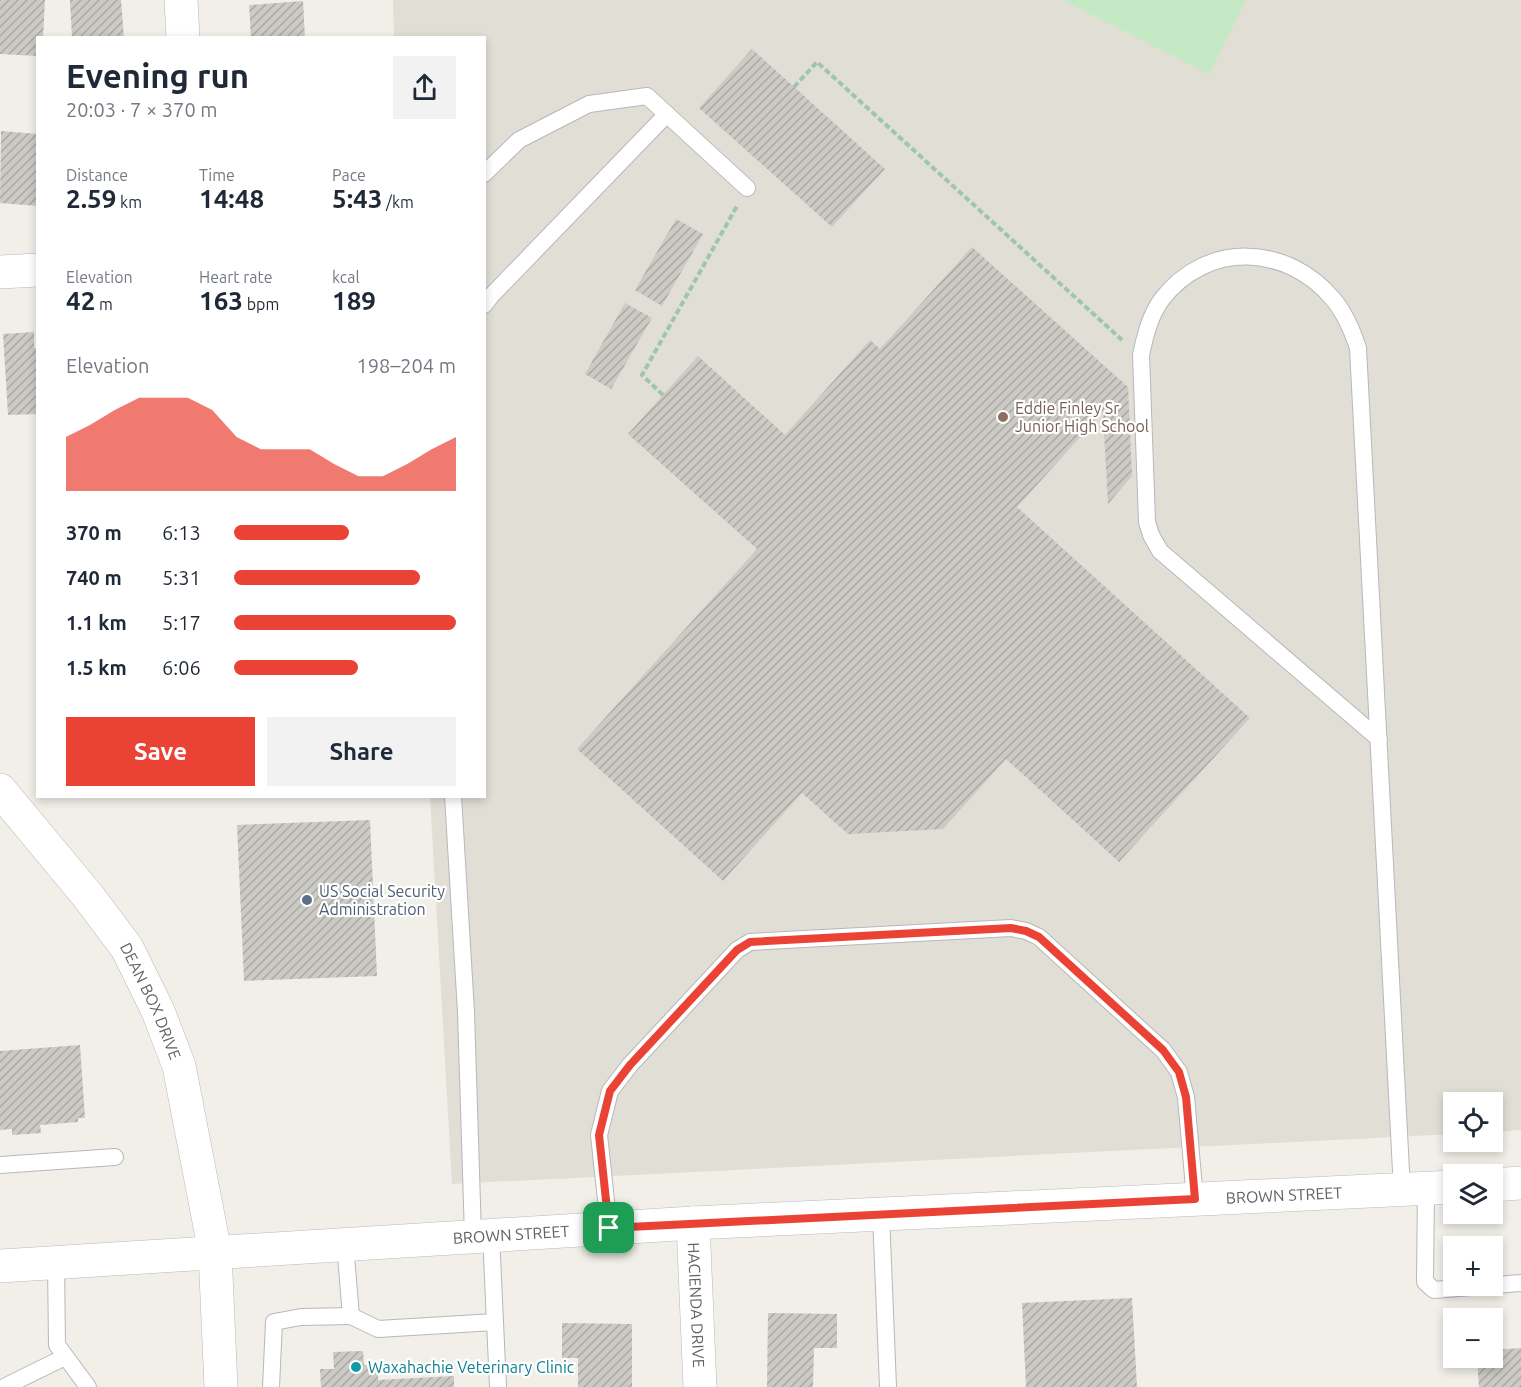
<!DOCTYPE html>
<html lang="en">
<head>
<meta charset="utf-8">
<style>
	body { margin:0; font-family:Ubuntu,sans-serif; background:#f2f2f3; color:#1f2937; height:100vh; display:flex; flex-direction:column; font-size:22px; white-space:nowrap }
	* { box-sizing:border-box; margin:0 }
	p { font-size:20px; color:#747a83 }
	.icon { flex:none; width:33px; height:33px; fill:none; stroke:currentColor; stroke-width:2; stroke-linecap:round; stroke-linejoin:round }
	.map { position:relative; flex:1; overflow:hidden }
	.details { position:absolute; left:36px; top:36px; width:450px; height:762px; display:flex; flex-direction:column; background:#fff; border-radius:0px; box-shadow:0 3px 9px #0003 }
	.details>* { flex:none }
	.tools { position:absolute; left:1443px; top:1092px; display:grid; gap:12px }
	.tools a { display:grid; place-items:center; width:60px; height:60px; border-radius:0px; background:#fff; box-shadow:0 3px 9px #0003; font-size:30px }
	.pin { position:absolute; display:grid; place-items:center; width:51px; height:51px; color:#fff; margin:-26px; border-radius:12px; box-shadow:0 3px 9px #0006 }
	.round { display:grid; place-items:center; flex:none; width:63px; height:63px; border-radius:0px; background:#f2f2f3 }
	.overview { display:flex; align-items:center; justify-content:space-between; height:102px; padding:0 30px }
	h1 { font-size:33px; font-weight:700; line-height:45px }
	.metrics { display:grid; grid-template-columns:repeat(3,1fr); gap:9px; height:102px; padding:6px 30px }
	.metrics div { display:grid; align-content:center }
	.metrics b { font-size:26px; font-weight:700 }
	.metrics small { font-size:16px; font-weight:400 }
	.metrics p { font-size:16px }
	.chart { height:168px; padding:12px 30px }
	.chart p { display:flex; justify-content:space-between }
	.chart svg { width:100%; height:108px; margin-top:6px; fill:#ea4335; opacity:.7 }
	.primary-button { display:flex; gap:12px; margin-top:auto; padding:12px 30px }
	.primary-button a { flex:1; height:69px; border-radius:0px; background:#ea4335; color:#fff; font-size:24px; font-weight:700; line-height:69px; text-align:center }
	.primary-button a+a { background:#f2f2f3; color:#1f2937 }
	ul { padding:0 30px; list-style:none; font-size:20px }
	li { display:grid; grid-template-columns:96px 72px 1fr; align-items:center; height:45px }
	li i { height:15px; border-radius:8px; background:#ea4335 }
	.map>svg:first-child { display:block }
	.education { fill:#e1ded6 }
	.green { fill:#c5e8c5 }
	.building { fill:url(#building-hatch) }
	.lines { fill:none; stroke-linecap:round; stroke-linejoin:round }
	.service-casing { stroke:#b5b8bc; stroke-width:18 }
	.minor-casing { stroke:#b5b8bc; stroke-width:34 }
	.tertiary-casing { stroke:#b5b8bc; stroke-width:34 }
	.secondary-casing { stroke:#b6babf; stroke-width:34 }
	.path { stroke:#9cc7a9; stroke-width:4; stroke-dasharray:6 3; stroke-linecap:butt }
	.service { stroke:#fff; stroke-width:16 }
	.minor { stroke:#fff; stroke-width:33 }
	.tertiary { stroke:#fff; stroke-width:33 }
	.secondary { stroke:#fff; stroke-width:33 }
	.route-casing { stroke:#fff; stroke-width:12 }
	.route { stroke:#ea4335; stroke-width:8 }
	.education-dot { fill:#8d6e63; stroke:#fff; stroke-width:2 }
	.service-dot { fill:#5c6f8a; stroke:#fff; stroke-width:2 }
	.culture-dot { fill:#0f9aa8; stroke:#fff; stroke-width:2 }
	.labels { text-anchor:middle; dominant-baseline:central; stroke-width:4.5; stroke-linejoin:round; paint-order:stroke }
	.education-label { font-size:16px; fill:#785e54; stroke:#fff; text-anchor:start }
	.service-label { font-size:16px; fill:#4e5e75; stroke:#fff; text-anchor:start }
	.street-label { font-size:16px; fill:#5f6368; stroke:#fff }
	.culture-label { font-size:16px; fill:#0d838f; stroke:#fff; text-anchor:start }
</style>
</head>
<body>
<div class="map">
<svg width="1521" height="1387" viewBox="0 0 1521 1387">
	<defs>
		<pattern id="building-hatch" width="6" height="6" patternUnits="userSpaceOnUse" patternTransform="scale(1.5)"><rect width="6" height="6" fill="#cccac5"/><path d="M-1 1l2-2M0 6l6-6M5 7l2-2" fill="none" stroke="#a9a8a4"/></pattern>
	</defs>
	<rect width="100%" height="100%" fill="#f1efe8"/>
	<!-- education -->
	<path class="education" d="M393,0H1521V1130L1493,1132L1492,1102H1454L1453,1134L452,1184L430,797L484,796V38L394,37Z"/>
	<!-- green -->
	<path class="green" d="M1062,0H1246L1209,74Z"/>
	<!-- building -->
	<g class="building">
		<path d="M0,0H45L43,38H38V56L0,54Z"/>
		<path d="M70,0H121L124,38H72Z"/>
		<path d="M303,1L305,38H251L249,5Z"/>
		<path d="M752,49L885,169L832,227L699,108Z"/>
		<path d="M1,131L38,134V206L0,203Z"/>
		<path d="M676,219L703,234L662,306L635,290Z"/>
		<path d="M972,247L1128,387L1132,476L1108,504L1103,412L1017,507L1250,718L1119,862L1006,759L943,829L848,834L802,793L723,881L577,749L757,549L628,434L698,356L785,435L870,340L880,349Z"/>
		<path d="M625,303L652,318L611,389L585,374Z"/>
		<path d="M34,332V348H38V414L8,415L3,334Z"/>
		<path d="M370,820L377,976L244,981L237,825Z"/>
		<path d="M80,1045L85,1118H78V1122L40,1125L41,1133L12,1135V1129L0,1130V1051Z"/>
		<path d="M1132,1298L1137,1387H1026L1022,1303Z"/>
		<path d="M768,1313L837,1314V1348H814L813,1387H767Z"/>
		<path d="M562,1323L632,1324V1387H578V1358H562Z"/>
		<path d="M1521,1348V1387H1479L1477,1358H1492V1350Z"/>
		<path d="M363,1351L364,1365H378V1380L454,1376V1387H321L320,1369H334L333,1352Z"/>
	</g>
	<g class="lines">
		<defs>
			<g id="service">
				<path d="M484,174L519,140L589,104L647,96L747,188"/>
				<path d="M484,305L491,296L667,114"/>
				<path d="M1379,739L1160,551L1151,535L1147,522L1141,355C1145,336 1150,315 1162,299C1207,241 1287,244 1333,299C1345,313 1352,330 1358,348L1402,1190"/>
				<path d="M453,796L466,1012L473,1236"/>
				<path d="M0,1165L115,1157"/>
				<path d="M1426,1189L1425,1282L1434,1290L1521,1283"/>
				<path d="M881,1214L888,1387"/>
				<path d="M609,1228L599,1135L610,1091L630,1065L737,950L750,942L1011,928L1026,931L1039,937L1163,1050L1179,1072L1186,1097L1195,1199"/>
				<path d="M491,1235L498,1387"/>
				<path d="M345,1244L351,1316L378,1329L495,1322"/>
				<path d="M56,1262L57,1345L88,1387"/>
				<path d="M4,1387L65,1357"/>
				<path d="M271,1387L274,1322L301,1317L351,1316"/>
			</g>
			<g id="minor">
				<path d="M181,0L183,38"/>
				<path d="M0,272L38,270"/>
				<path id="s1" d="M693,1223L700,1387"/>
			</g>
			<g id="tertiary">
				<path id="s2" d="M0,790L88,896L127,948L158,1011L179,1066L215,1252L221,1387"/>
			</g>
			<g id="secondary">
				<path d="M1492,1185L1521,1183"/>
				<path id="s3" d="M0,1266L693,1223L1454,1187"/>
			</g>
		</defs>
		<!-- service casing -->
		<use href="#service" class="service-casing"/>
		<!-- minor casing -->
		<use href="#minor" class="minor-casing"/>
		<!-- tertiary casing -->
		<use href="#tertiary" class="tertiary-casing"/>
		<!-- secondary casing -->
		<use href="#secondary" class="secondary-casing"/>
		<!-- path -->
		<g class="path">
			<path d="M794,87L817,62L1122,340"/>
			<path d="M663,395L642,375L737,206"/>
		</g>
		<!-- service -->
		<use href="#service" class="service"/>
		<!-- minor -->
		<use href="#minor" class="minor"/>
		<!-- tertiary -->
		<use href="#tertiary" class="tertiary"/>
		<!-- secondary -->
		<use href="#secondary" class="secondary"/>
	</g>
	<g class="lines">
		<defs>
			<path id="route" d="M1011,928L1026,931L1039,937L1163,1050L1179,1072L1186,1097L1195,1199L609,1228L599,1135L610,1091L630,1065L737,950L750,942Z"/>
		</defs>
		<!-- route casing -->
		<use href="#route" class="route-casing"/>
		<!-- route -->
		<use href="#route" class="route"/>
	</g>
	<!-- markers -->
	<circle class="education-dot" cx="1003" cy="417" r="6"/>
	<circle class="service-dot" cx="307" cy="900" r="6"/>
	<circle class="culture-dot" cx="356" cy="1367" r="6"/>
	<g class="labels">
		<!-- education labels -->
		<g class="education-label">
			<text x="1015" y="408">Eddie Finley Sr<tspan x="1015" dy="18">Junior High School</tspan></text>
		</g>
		<!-- service labels -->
		<g class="service-label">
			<text x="319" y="891">US Social Security<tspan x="319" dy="18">Administration</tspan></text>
		</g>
		<!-- street labels -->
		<g class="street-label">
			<text stroke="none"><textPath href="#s2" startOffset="261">DEAN BOX DRIVE</textPath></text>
			<text stroke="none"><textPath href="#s3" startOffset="1286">BROWN STREET</textPath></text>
			<text stroke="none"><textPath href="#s3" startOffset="512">BROWN STREET</textPath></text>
			<text stroke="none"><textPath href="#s1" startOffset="82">HACIENDA DRIVE</textPath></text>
		</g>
		<!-- culture labels -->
		<g class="culture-label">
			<text x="368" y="1367">Waxahachie Veterinary Clinic</text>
		</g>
	</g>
</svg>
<div class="tools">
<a><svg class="icon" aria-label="locate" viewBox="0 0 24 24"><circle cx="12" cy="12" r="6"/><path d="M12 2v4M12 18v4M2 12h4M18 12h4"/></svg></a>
<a><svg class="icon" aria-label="layers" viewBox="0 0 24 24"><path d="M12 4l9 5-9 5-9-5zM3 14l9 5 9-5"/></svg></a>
<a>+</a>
<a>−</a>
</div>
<div class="pin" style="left:609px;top:1228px;background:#1e9e55"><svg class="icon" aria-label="arrive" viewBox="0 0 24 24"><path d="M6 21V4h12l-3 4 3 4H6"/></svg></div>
<section class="details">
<div class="overview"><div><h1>Evening run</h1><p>20:03 · 7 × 370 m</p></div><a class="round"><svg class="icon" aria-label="share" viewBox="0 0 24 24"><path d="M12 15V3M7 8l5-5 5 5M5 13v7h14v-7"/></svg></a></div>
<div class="metrics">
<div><p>Distance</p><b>2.59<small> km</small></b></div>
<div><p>Time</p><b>14:48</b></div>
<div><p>Pace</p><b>5:43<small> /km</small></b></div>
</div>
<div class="metrics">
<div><p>Elevation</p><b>42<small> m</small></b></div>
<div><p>Heart rate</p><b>163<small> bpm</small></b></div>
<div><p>kcal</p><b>189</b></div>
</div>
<div class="chart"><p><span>Elevation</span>198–204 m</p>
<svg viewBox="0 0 160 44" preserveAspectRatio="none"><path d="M0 44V22L10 17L20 11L30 6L40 6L50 6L60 11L70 22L80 27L90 27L100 27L110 33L120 38L130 38L140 33L150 27L160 22V44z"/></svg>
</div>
<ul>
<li><b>370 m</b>6:13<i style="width:52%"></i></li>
<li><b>740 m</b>5:31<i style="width:84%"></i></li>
<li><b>1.1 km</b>5:17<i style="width:100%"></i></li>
<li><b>1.5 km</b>6:06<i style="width:56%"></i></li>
</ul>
<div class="primary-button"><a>Save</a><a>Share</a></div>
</section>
</div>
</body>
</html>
